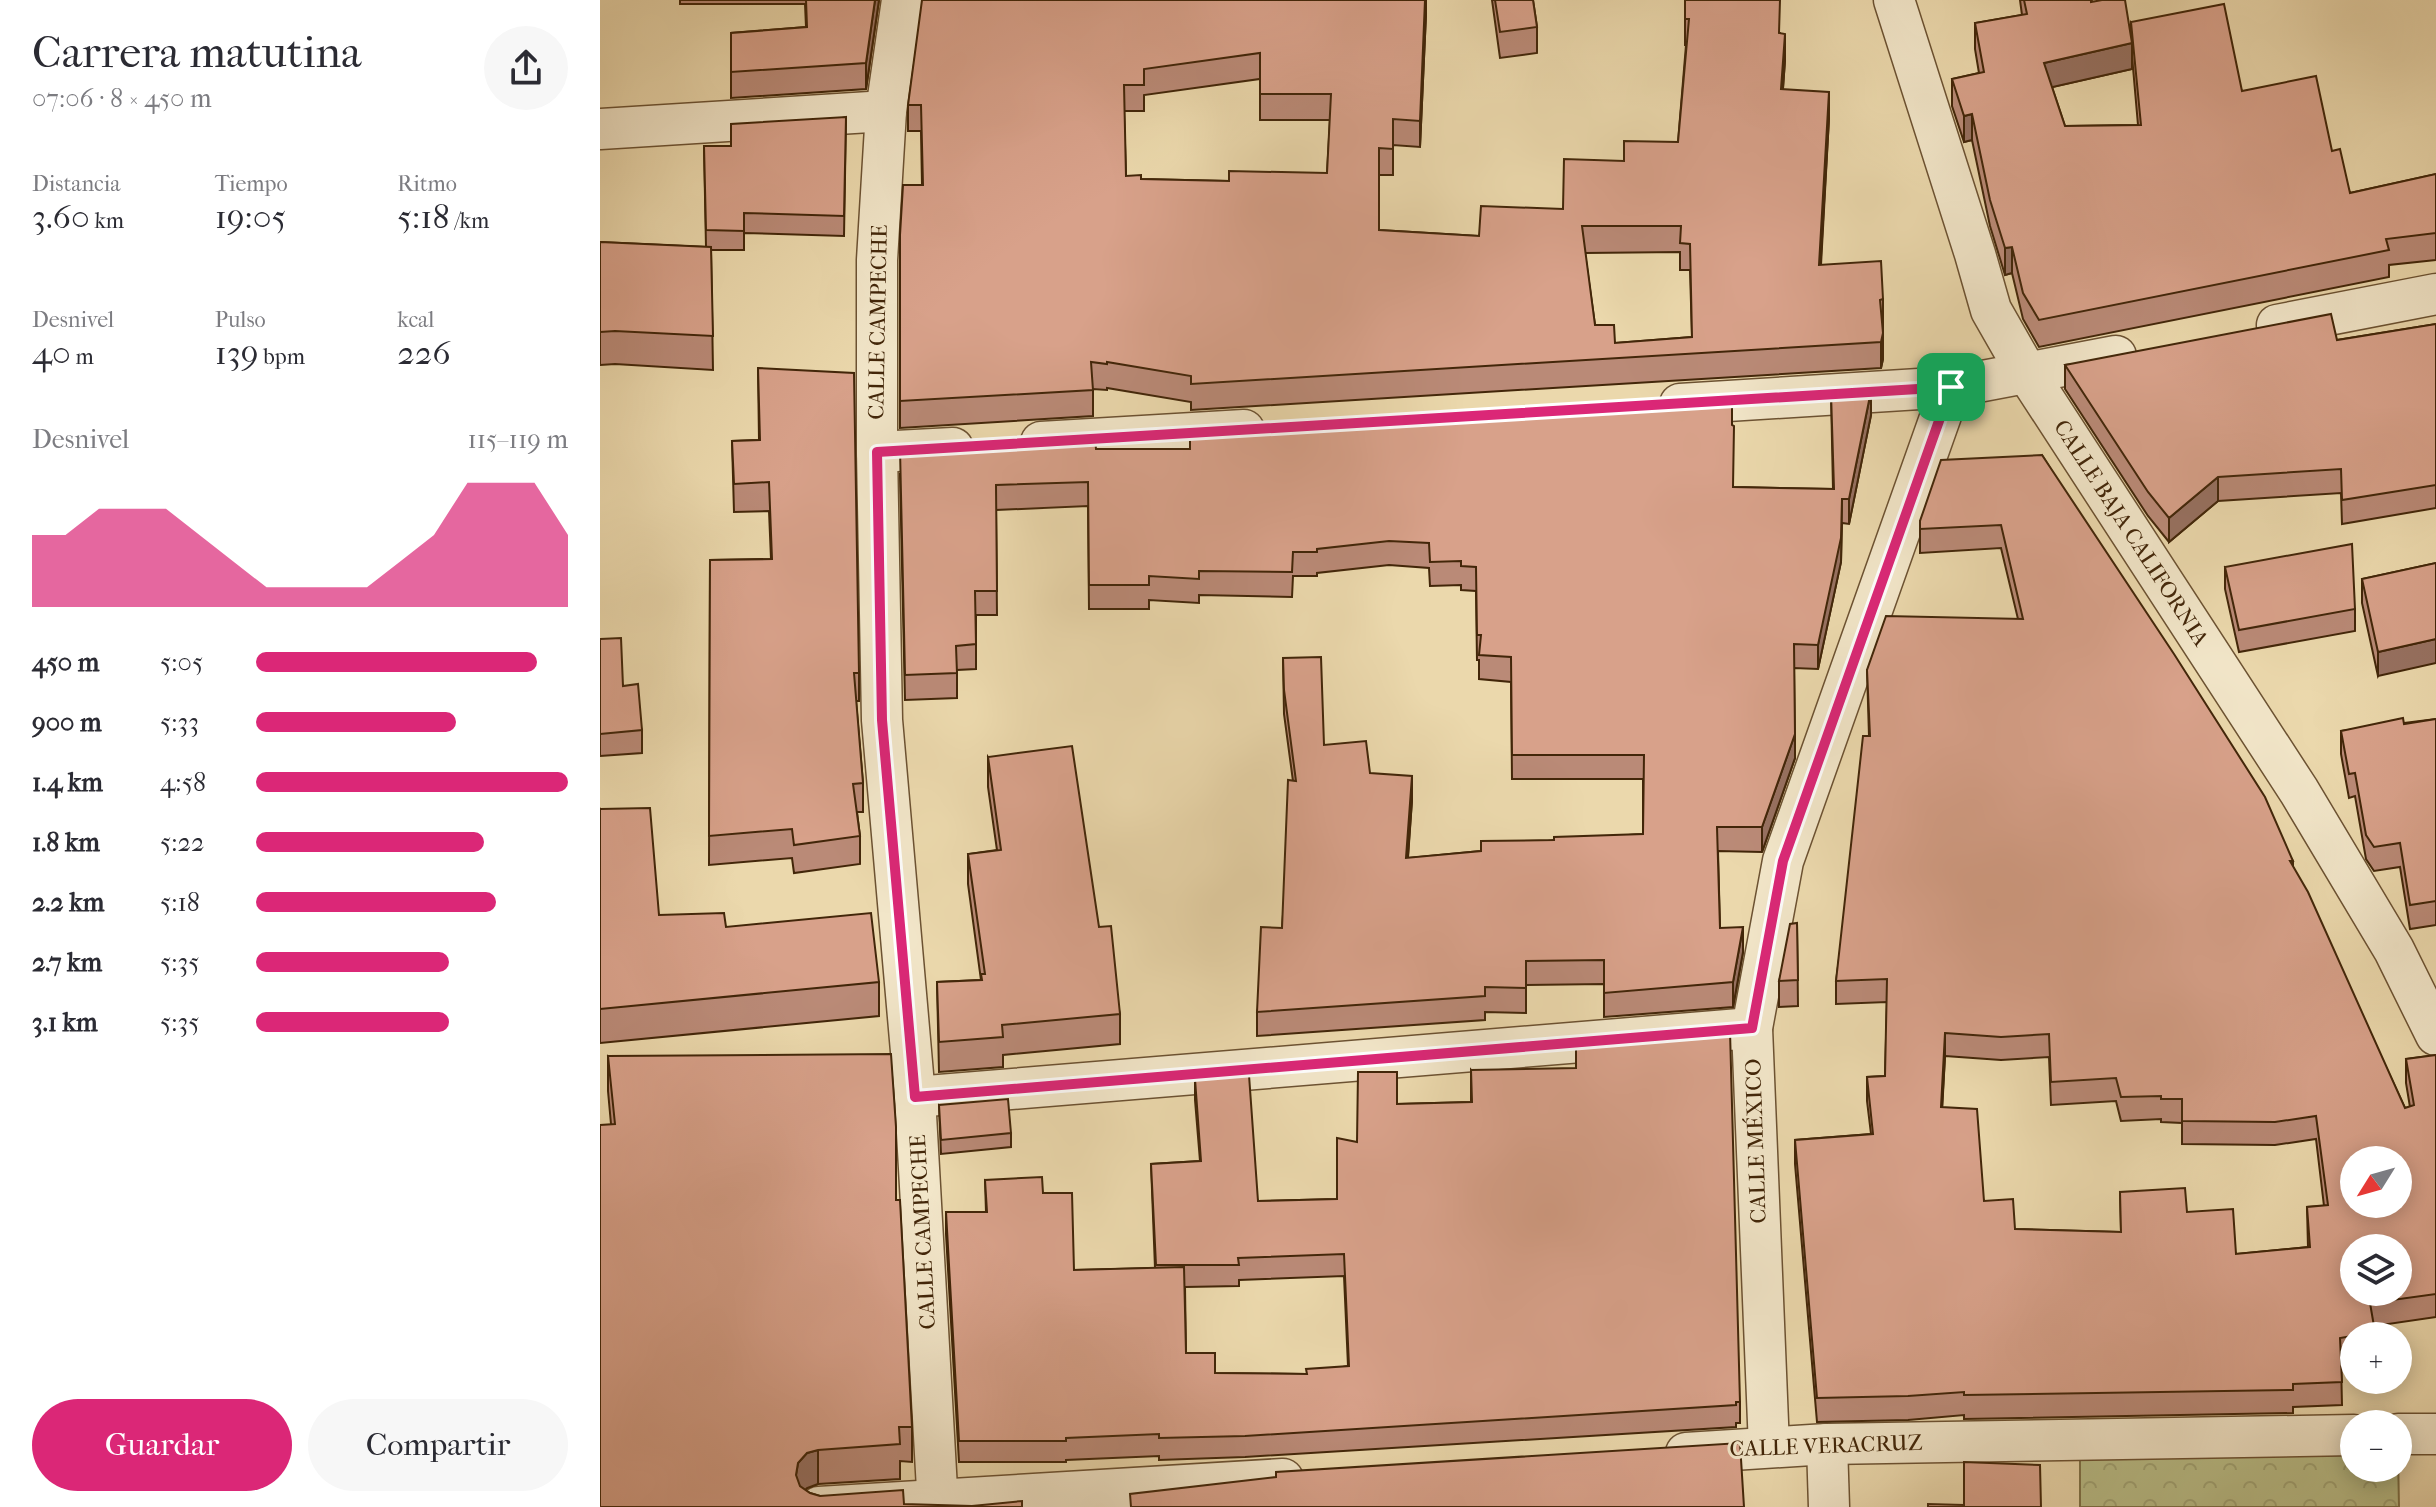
<!DOCTYPE html>
<html lang="es">
<head>
<meta charset="utf-8">
<style>
	body { margin:0; font-family:"IM FELL French Canon",serif; background:#f7f7f7; color:#2b2b33; height:100vh; display:flex; flex-direction:column; font-size:30px; white-space:nowrap }
	* { box-sizing:border-box; margin:0 }
	p { font-size:26px; color:#7c7c81 }
	.icon { flex:none; width:44px; height:44px; fill:none; stroke:currentColor; stroke-width:2; stroke-linecap:round; stroke-linejoin:round }
	.map { position:relative; flex:1; overflow:hidden }
	.panel { display:flex; flex-direction:column; background:#fff; width:600px }
	.panel>* { flex:none }
	.needle { width:52px; rotate:233deg }
	.buttons { position:absolute; left:1740px; top:1146px; display:grid; gap:16px }
	.buttons a { display:grid; place-items:center; width:72px; height:72px; border-radius:50%; background:#fff; box-shadow:0 4px 20px #0003; font-size:40px }
	.pin { position:absolute; display:grid; place-items:center; width:68px; height:68px; color:#fff; margin:-34px; border-radius:16px; box-shadow:0 4px 12px #0006 }
	.round { display:grid; place-items:center; flex:none; width:84px; height:84px; border-radius:42px; background:#f7f7f7 }
	.head { display:flex; align-items:center; justify-content:space-between; height:136px; padding:0 32px }
	h1 { font-size:44px; font-weight:600; line-height:60px }
	.metrics { display:grid; grid-template-columns:repeat(3,1fr); gap:12px; height:136px; padding:8px 32px }
	.metrics div { display:grid; align-content:center }
	.metrics b { font-size:34px; font-weight:600 }
	.metrics small { font-size:22px; font-weight:400 }
	.metrics p { font-size:22px }
	.chart { height:224px; padding:16px 32px }
	.chart p { display:flex; justify-content:space-between }
	.chart svg { width:100%; height:144px; margin-top:8px; fill:#db2777; opacity:.7 }
	.action { display:flex; gap:16px; margin-top:auto; padding:16px 32px }
	.action a { flex:1; height:92px; border-radius:48px; background:#db2777; color:#fff; font-size:32px; font-weight:600; line-height:92px; text-align:center }
	.action a+a { background:#f7f7f7; color:#2b2b33 }
	ul { padding:0 32px; list-style:none; font-size:26px }
	li { display:grid; grid-template-columns:128px 96px 1fr; align-items:center; height:60px }
	li i { height:20px; border-radius:10px; background:#db2777 }
	main { display:flex; flex:1; min-height:0 }
	.map>svg:first-child { display:block }
	.forest { fill:url(#forest-crowns); stroke:#7e7248; stroke-width:2 }
	.lines { fill:none; stroke-linecap:round; stroke-linejoin:round }
	.minor-casing { stroke:#6c5232; stroke-width:43 }
	.minor { stroke:#f2e6c9; stroke-width:40 }
	.wall { fill:#ba8a77; stroke:#422609; stroke-width:2; fill-rule:evenodd }
	.shaded-wall { fill:#977161; stroke:#422609; stroke-width:2 }
	.building { fill:#d8a18a; stroke:#422609; stroke-width:2; fill-rule:evenodd }
	.route-casing { stroke:#fff; stroke-width:16 }
	.route { stroke:#db2777; stroke-width:10 }
	.labels { text-anchor:middle; dominant-baseline:central; stroke-width:6; stroke-linejoin:round; paint-order:stroke }
	.street-label { font-size:22px; fill:#422609; stroke:#f2e6c9 }
</style>
</head>
<body>
<main>
<section class="panel">
<div class="head"><div><h1>Carrera matutina</h1><p>07:06 · 8 × 450 m</p></div><a class="round"><svg class="icon" aria-label="share" viewBox="0 0 24 24"><path d="M12 15V3M7 8l5-5 5 5M5 13v7h14v-7"/></svg></a></div>
<div class="metrics">
<div><p>Distancia</p><b>3.60<small> km</small></b></div>
<div><p>Tiempo</p><b>19:05</b></div>
<div><p>Ritmo</p><b>5:18<small> /km</small></b></div>
</div>
<div class="metrics">
<div><p>Desnivel</p><b>40<small> m</small></b></div>
<div><p>Pulso</p><b>139<small> bpm</small></b></div>
<div><p>kcal</p><b>226</b></div>
</div>
<div class="chart"><p><span>Desnivel</span>115–119 m</p>
<svg viewBox="0 0 160 44" preserveAspectRatio="none"><path d="M0 44V22L10 22L20 14L30 14L40 14L50 22L60 30L70 38L80 38L90 38L100 38L110 30L120 22L130 6L140 6L150 6L160 22V44z"/></svg>
</div>
<ul>
<li><b>450 m</b>5:05<i style="width:90%"></i></li>
<li><b>900 m</b>5:33<i style="width:64%"></i></li>
<li><b>1.4 km</b>4:58<i style="width:100%"></i></li>
<li><b>1.8 km</b>5:22<i style="width:73%"></i></li>
<li><b>2.2 km</b>5:18<i style="width:77%"></i></li>
<li><b>2.7 km</b>5:35<i style="width:62%"></i></li>
<li><b>3.1 km</b>5:35<i style="width:62%"></i></li>
</ul>
<div class="action"><a>Guardar</a><a>Compartir</a></div>
</section>
<div class="map">
<svg width="1836" height="1507" viewBox="0 0 1836 1507">
	<defs>
		<pattern id="forest-crowns" width="20" height="18" patternUnits="userSpaceOnUse" patternTransform="scale(2)"><rect width="20" height="18" fill="#b9be88"/><path d="M2 6a3 3 0 1 1 6 0M12 15a3 3 0 1 1 6 0" fill="none" stroke="#a0a374"/></pattern>
	</defs>
	<rect width="100%" height="100%" fill="#ebd8ac"/>
	<filter id="stains"><feTurbulence type="fractalNoise" baseFrequency=".0025" numOctaves="4"/><feColorMatrix values="0 0 0 0 .2 0 0 0 0 .09 0 0 0 0 .02 0 0 0 .5 -.17"/></filter>
	<radialGradient id="worn" r=".72"><stop offset=".6" stop-color="#630" stop-opacity="0"/><stop offset="1" stop-color="#630" stop-opacity=".3"/></radialGradient>
	<!-- forest -->
	<path class="forest" d="M1754,1454V1468H1798V1454L1799,1507H1480V1455Z"/>
	<g class="lines">
		<defs>
			<g id="minor">
				<path d="M302,0L286,111L277,260V452L282,720L315,1097L338,1507"/>
				<path d="M1294,0L1375,254L1391,310L1427,373L1699,791L1794,950L1836,1035"/>
				<path d="M0,129L286,111"/>
				<path d="M1677,325L1836,294"/>
				<path d="M1080,404L1351,387L1516,356"/>
				<path d="M441,442L644,430"/>
				<path d="M277,452L353,448"/>
				<path d="M315,1097L1152,1028"/>
				<path d="M1798,1434H1836"/>
				<path d="M1227,1444L1229,1507"/>
				<path d="M1169,1447L1152,1028L1183,861L1351,387"/>
				<path d="M1086,1453L1227,1444L1754,1435"/>
				<path d="M219,1507L683,1479"/>
			</g>
		</defs>
		<!-- minor casing -->
		<use href="#minor" class="minor-casing"/>
		<!-- minor -->
		<use href="#minor" class="minor"/>
	</g>
	<!-- wall -->
	<g class="wall">
		<path d="M80,0H279L266,89L131,98V33L206,27L205,4H80Z"/>
		<path d="M892,0H933L937,27V53L900,58Z"/>
		<path d="M1085,0L1180,33L1185,60L1183,89L1229,118L1221,265L1283,299V359L1281,368L591,410V402L507,388V390L493,389V416L300,428V235L322,185L321,131H308V105L826,14L820,147L793,145V175H779V230L879,236L963,209L1024,161L1078,142L1086,45H1085ZM660,79V120H730L727,173L629,181L541,179L526,176L524,111H544V95ZM1080,252V270H1090L1092,337L1015,343L995,325L985,253Z"/>
		<path d="M1420,0H1491L1531,38V22L1642,91L1732,151L1750,193L1836,174V260L1789,265V277L1439,347L1423,319L1412,273L1405,275L1390,226L1372,140L1364,142L1352,106V79L1379,73L1375,49V23L1422,15ZM1532,56L1538,125L1465,126L1452,87L1532,69Z"/>
		<path d="M246,117L244,236L144,233V250H111L113,370L15,364L0,365V242L106,247L104,146H131Z"/>
		<path d="M1836,324V508L1742,524L1741,493L1618,501L1569,542L1548,516L1465,389V365L1737,340Z"/>
		<path d="M158,368L259,673V701H256L263,783V812H257L260,836V864L194,873L192,858L109,865L110,560L171,559L169,511L134,512L132,441L159,440Z"/>
		<path d="M1231,393L1271,415L1249,524L1242,523L1241,562L1218,669L1194,668L1195,758L1162,852L1118,851L1120,928L1143,952L1133,1007L1004,1017V984L926,985V1013L885,1012V1020L657,1036V1012L682,928L693,781L684,714L683,658L724,745L812,800L808,858L881,851L954,840L1043,834V779H912L911,682L879,679V660H877L876,591L861,590V585L830,586L829,568L789,565L717,573V576H693L692,597L599,595V603L549,600V609H489L488,506L396,510L397,615H376V669L357,670V698L305,700L300,474L496,449L1134,487L1233,489Z"/>
		<path d="M1442,455L1693,861V867L1805,1108L1810,1107L1806,1083V1059L1836,1055V1317L1774,1326L1775,1336H1754V1359L1741,1361L1742,1405L1693,1407V1413L1364,1419V1415L1308,1420L1217,1422L1195,1164V1140L1271,1134L1267,1101V1077L1285,1076L1287,1002L1236,1004V981L1269,736L1267,670L1418,619L1401,548L1320,553V521ZM1345,1056L1401,1060L1449,1057L1451,1105L1516,1101L1521,1121L1561,1119V1122L1582,1123V1144L1675,1145L1716,1139L1724,1206L1707,1207L1708,1247L1636,1254L1587,1212L1520,1192L1521,1232L1415,1229L1384,1201L1342,1107Z"/>
		<path d="M1836,563L1778,676L1762,603V579Z"/>
		<path d="M1625,567L1755,609V631L1639,652L1625,589Z"/>
		<path d="M0,639L23,686L42,730V753L0,756Z"/>
		<path d="M1836,719V926V925L1810,929L1800,867L1774,871L1766,859L1755,796L1749,798L1741,754V731Z"/>
		<path d="M388,757L499,927L520,1014V1044L403,1055V1067L339,1072L337,982L381,980L368,884V854L397,850L388,787Z"/>
		<path d="M0,809L59,915L126,927L279,982V1016L0,1043Z"/>
		<path d="M1197,923L1198,1006L1179,1007V981Z"/>
		<path d="M8,1056L296,1200L312,1427V1462L300,1461V1479L218,1484L207,1488L205,1490L210,1493L220,1496L304,1504L0,1507L11,1124L8,1091Z"/>
		<path d="M871,1070L1140,1402V1423H1136V1427L645,1457L559,1460V1456L466,1460V1462H359L346,1234V1212H386L385,1180L443,1193L474,1270L555,1268L551,1164L600,1161L595,1100V1079L658,1201L737,1199L757,1142L797,1104L871,1102ZM744,1276L748,1366L706,1374L615,1373L586,1353L585,1287L639,1286V1280Z"/>
		<path d="M339,1105L411,1133V1147L341,1154Z"/>
	</g>
	<!-- shaded-wall -->
	<g class="shaded-wall">
		<path d="M275,0H279L266,89V63Z"/>
		<path d="M826,0V14L820,147V121Z"/>
		<path d="M1185,34V60L1181,115V89Z"/>
		<path d="M1532,43V69L1444,89V63Z"/>
		<path d="M1229,92V118L1219,291V265Z"/>
		<path d="M1372,114V140L1364,142V116Z"/>
		<path d="M1412,247V273L1405,275V248Z"/>
		<path d="M1283,333V359L1281,368V342Z"/>
		<path d="M1271,391V415L1249,524V499Z"/>
		<path d="M1618,477V501L1569,542V518Z"/>
		<path d="M1242,499L1241,562L1218,669V645Z"/>
		<path d="M1836,639V663L1778,676V652Z"/>
		<path d="M1195,734V758L1162,852V827Z"/>
		<path d="M812,776V800L806,882V858Z"/>
		<path d="M1143,927V952L1133,1007V982Z"/>
		<path d="M1345,1033V1056L1341,1131V1107Z"/>
		<path d="M218,1450V1484L207,1488L198,1498L196,1475L198,1463L207,1453Z"/>
	</g>
	<!-- building -->
	<g class="building">
		<path d="M206,0H275L266,63L131,72V33L207,27Z"/>
		<path d="M322,0H825L820,121L793,119V149L779,148V230L879,236L881,206L963,209L964,159L1024,161V141L1078,142L1089,19H1085V0H1180L1179,33L1185,34L1181,89L1229,92L1219,265L1281,261L1283,299L1280,300L1283,333L1281,342L591,384V376L507,362V364L491,362L493,390L300,401V235L303,185H323L321,105H308ZM660,53V94H731L727,173L629,171V181L541,179V175L526,176L524,85H544V69ZM982,226H1081L1080,243L1090,244L1092,337L1015,343L1014,325H995Z"/>
		<path d="M895,0H933L937,27L900,32Z"/>
		<path d="M1424,0H1491V2L1502,0H1525L1532,43L1444,63L1465,126L1541,125L1531,22L1624,4L1642,91L1716,76L1732,151L1740,149L1750,193L1836,174V233L1786,239L1789,250L1439,320L1423,293L1412,247L1405,248L1390,200L1372,114L1364,116L1352,79L1384,72L1375,23L1427,14Z"/>
		<path d="M246,117L244,216L144,213V231L106,230L104,146H131V124Z"/>
		<path d="M0,242L111,247L113,336L15,331L0,332Z"/>
		<path d="M1731,314L1737,340L1836,324V485L1742,500L1741,469L1618,477L1569,518L1548,492L1465,365Z"/>
		<path d="M158,368L254,373L259,673H254L263,783L253,784L260,836L194,845L192,829L109,836L110,560L172,559L169,482L134,484L132,441L160,440Z"/>
		<path d="M1271,391L1249,499H1242L1241,538L1218,645L1194,644L1195,734L1162,827H1117L1120,928L1143,927L1133,982L1004,993V960L926,961V988L885,987V996L657,1012L661,927L682,928L688,780L696,781L684,690L683,658L721,657L724,745L766,741L770,773L812,776L806,858L881,851V841L954,840V837L1043,834L1044,755H912L911,657L879,655L881,635H877L876,567L861,566V561L830,562L829,543L789,541L717,549V552H693L692,572L599,571V579L549,576V585H489L488,482L396,485L397,591H375L376,644L356,646L357,673L305,675L300,449L495,438L496,449H590V432L1132,399V425L1134,426L1133,487L1234,489L1231,393Z"/>
		<path d="M1442,455L1574,654L1665,797L1693,861H1690L1708,892L1805,1108L1814,1105L1806,1059L1836,1055V1294L1770,1303L1775,1332L1740,1338L1742,1382L1693,1384V1390L1364,1395V1392L1308,1396L1217,1398L1195,1140L1273,1134L1267,1077L1285,1076L1287,979L1236,981L1263,736H1270L1267,670L1286,616L1423,619L1401,525L1320,529V521L1341,460ZM1345,1033L1401,1037L1449,1034L1451,1082L1516,1078L1521,1097L1561,1096V1099H1582V1121L1675,1122L1716,1116L1728,1205L1707,1207L1710,1247L1636,1254L1633,1209L1587,1212L1585,1188L1520,1192L1521,1232L1415,1229L1413,1199L1384,1201L1377,1109L1341,1107ZM1754,1160H1798V1204H1754ZM1754,1248H1798V1292H1754Z"/>
		<path d="M1752,544L1755,609L1639,630L1625,567Z"/>
		<path d="M1836,563V639L1778,652L1762,579Z"/>
		<path d="M21,638L23,686L38,684L42,730L0,734V639Z"/>
		<path d="M1803,718L1804,724L1836,719V903V901L1810,905L1800,843L1774,847L1766,835L1755,773L1749,774L1741,731Z"/>
		<path d="M472,746L499,927L511,926L520,1014L402,1025L403,1037L339,1042L337,982L382,980L381,974H385L368,854L401,850L388,757Z"/>
		<path d="M50,808L59,915L124,913L126,927L271,913L279,982L0,1009V809Z"/>
		<path d="M1197,923L1198,980L1179,981L1190,924Z"/>
		<path d="M1130,1031L1140,1402H1136V1405L645,1436L559,1438V1434L466,1438V1441H359L346,1212H387L385,1180L442,1177L443,1193H472L474,1270L584,1267L586,1353H615V1373L707,1374L706,1369L749,1366L744,1254L638,1258L639,1265H556L551,1164L601,1161L595,1079L649,1075L658,1201L737,1199V1138L757,1142L758,1072H797V1104L872,1102L871,1070L976,1068V1045H1006V1042Z"/>
		<path d="M291,1054L296,1127V1200H300L312,1427H299L300,1444L218,1450L207,1453L198,1463L196,1475L200,1486L210,1493L220,1496L303,1490L304,1504L372,1506L422,1501V1507H0V1125L15,1124L8,1056Z"/>
		<path d="M408,1099L411,1133L341,1140L339,1105Z"/>
		<path d="M1140,1443L1144,1507H531L530,1494L676,1477V1472Z"/>
		<path d="M1364,1462L1440,1465L1441,1507H1328V1504L1364,1505Z"/>
	</g>
	<g class="lines">
		<defs>
			<path id="route" d="M1351,387L1183,861L1152,1028L315,1097L282,720L277,452Z"/>
		</defs>
		<!-- route casing -->
		<use href="#route" class="route-casing"/>
		<!-- route -->
		<use href="#route" class="route"/>
	</g>
	<g class="labels">
		<!-- street labels -->
		<g class="street-label">
			<text transform="translate(278 322) rotate(-89)">CALLE CAMPECHE</text>
			<text transform="translate(1531 533) rotate(57)">CALLE BAJA CALIFORNIA</text>
			<text transform="translate(1156 1141) rotate(-92)">CALLE MÉXICO</text>
			<text transform="translate(323 1232) rotate(-93)">CALLE CAMPECHE</text>
			<text transform="translate(1226 1446) rotate(-2)">CALLE VERACRUZ</text>
		</g>
	</g>
	<rect width="100%" height="100%" filter="url(#stains)"/>
	<rect width="100%" height="100%" fill="url(#worn)"/>
</svg>
<div class="buttons">
<a><svg class="needle" viewBox="-14 -14 28 28"><path d="M0-13l5 13h-10z" fill="#e53935"/><path d="M0 13l5-13h-10z" fill="#7c7c81"/></svg></a>
<a><svg class="icon" aria-label="layers" viewBox="0 0 24 24"><path d="M12 4l9 5-9 5-9-5zM3 14l9 5 9-5"/></svg></a>
<a>+</a>
<a>−</a>
</div>
<div class="pin" style="left:1351px;top:387px;background:#1e9e55"><svg class="icon" aria-label="arrive" viewBox="0 0 24 24"><path d="M6 21V4h12l-3 4 3 4H6"/></svg></div>
</div>
</main>
</body>
</html>
